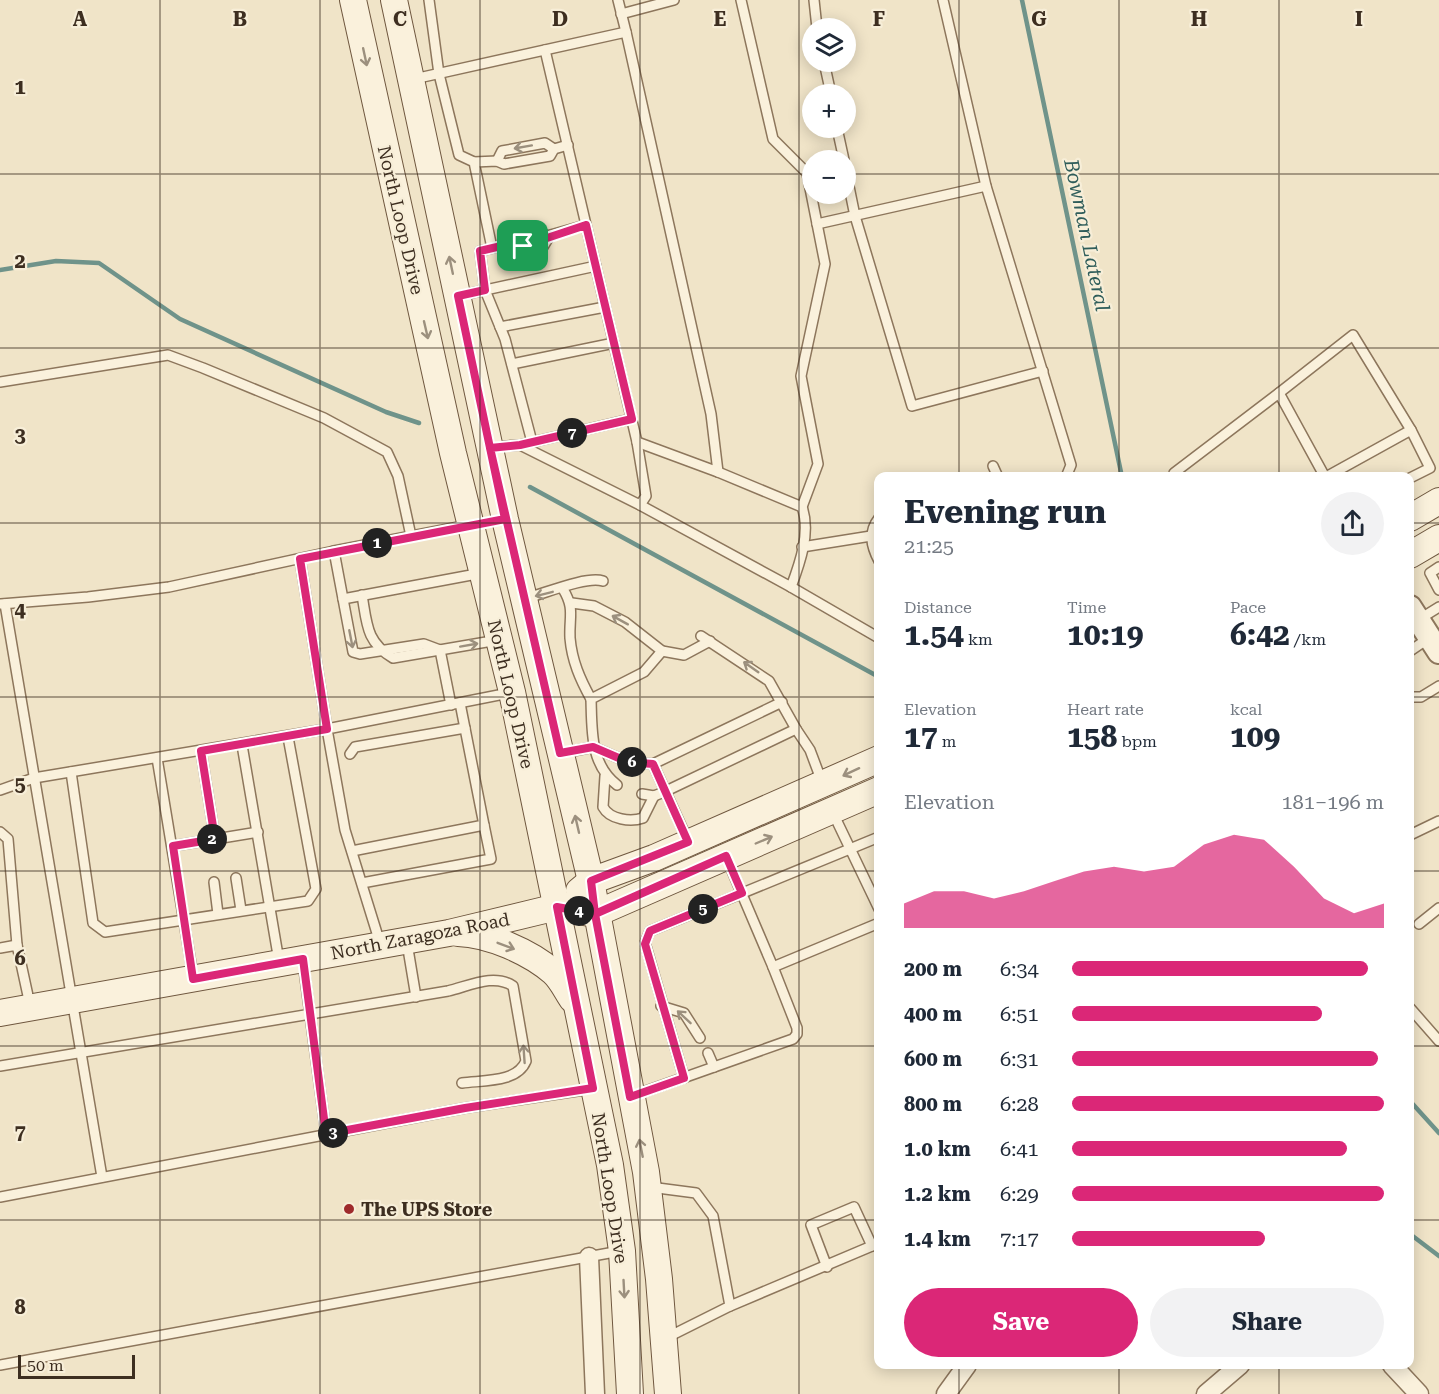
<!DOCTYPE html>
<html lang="en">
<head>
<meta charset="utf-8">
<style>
	body { margin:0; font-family:"Roboto Serif",serif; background:#f2f2f3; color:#1f2937; height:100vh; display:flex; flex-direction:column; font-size:22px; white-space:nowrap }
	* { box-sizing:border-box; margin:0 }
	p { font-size:20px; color:#747a83 }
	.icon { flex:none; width:33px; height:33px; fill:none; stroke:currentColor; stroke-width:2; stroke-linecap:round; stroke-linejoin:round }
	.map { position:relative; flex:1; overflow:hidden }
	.details { position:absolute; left:874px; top:472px; width:540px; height:897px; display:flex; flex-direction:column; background:#fff; border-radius:12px; box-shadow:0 3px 15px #0003 }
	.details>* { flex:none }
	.controls { position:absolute; left:802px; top:18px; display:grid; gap:12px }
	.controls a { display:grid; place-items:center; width:54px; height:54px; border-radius:50%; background:#fff; box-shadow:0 3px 15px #0003; font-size:30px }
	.scale { position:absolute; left:18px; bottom:15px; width:117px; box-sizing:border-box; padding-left:6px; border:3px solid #3d2e20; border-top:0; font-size:16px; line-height:21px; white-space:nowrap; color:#3d2e20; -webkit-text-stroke:4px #f7eed8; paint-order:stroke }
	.pin { position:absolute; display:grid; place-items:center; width:51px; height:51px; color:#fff; margin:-26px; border-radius:12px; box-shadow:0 3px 9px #0006 }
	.km { position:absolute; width:30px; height:30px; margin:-15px; border-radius:50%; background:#222; color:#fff; font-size:16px; line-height:30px; text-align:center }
	.round { display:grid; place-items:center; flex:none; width:63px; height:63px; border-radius:32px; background:#f2f2f3 }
	.head { display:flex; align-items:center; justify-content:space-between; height:102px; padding:0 30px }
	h1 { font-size:33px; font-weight:700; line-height:45px }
	.figures { display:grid; grid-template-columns:repeat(3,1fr); gap:9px; height:102px; padding:6px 30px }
	.figures div { display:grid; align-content:center }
	.figures b { font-size:30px; font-weight:700 }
	.figures small { font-size:16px; font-weight:400 }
	.figures p { font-size:16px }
	.chart { height:168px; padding:12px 30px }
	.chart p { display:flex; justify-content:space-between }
	.chart svg { width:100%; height:108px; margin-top:6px; fill:#db2777; opacity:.7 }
	.primary-button { display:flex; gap:12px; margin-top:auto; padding:12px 30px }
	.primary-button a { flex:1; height:69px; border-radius:36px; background:#db2777; color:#fff; font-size:24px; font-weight:700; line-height:69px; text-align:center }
	.primary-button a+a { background:#f2f2f3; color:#1f2937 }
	ul { padding:0 30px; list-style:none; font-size:20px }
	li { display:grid; grid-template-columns:96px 72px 1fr; align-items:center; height:45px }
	li i { height:15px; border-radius:8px; background:#db2777 }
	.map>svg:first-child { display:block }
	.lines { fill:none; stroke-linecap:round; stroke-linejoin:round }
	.stream { stroke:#6f938a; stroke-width:4.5 }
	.service-casing { stroke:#8d765c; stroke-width:12 }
	.minor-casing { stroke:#8d765c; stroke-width:21 }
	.tertiary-casing { stroke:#8d765c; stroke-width:26 }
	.secondary-casing { stroke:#6f573f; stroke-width:28 }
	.service { stroke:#faf1dc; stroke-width:9 }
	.minor { stroke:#faf1dc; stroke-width:18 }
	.tertiary { stroke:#faf1dc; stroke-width:22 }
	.secondary { stroke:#faf1dc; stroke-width:26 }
	.oneway { stroke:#9c907e }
	.route-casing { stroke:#fff; stroke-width:12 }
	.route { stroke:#db2777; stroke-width:8 }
	.grid { fill:none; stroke:#3d2e20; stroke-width:1.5; stroke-opacity:0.55 }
	.poi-dot { fill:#9e2a2b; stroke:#f7eed8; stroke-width:2 }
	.labels { text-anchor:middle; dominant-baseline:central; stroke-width:4.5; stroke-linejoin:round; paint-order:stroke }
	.street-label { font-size:18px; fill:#3d2e20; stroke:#f7eed8 }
	.poi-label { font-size:18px; font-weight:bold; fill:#3d2e20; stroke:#f7eed8; text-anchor:start }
	.water-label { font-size:20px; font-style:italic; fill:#2f5d5a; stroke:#f7eed8 }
	.grid-label { font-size:20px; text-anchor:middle; font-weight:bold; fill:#3d2e20; stroke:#f7eed8; stroke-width:4.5; stroke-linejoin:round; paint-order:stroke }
</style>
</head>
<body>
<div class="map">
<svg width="1439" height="1394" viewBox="0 0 1439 1394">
	<rect width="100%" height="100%" fill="#f0e4c8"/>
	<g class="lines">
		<!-- stream -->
		<g class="stream">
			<path d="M1022,0L1122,477"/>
			<path d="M0,270L56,261L99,263L180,319L386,412L419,423"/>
			<path d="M530,487L879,677"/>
			<path d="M1410,1101L1439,1133"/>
			<path d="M1410,1234L1439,1256"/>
		</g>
		<defs>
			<g id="service">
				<path d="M429,0L439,74L459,155L474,162L492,248"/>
				<path d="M618,0L626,32"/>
				<path d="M741,0L773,139L807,173L825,264L801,376L818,464L802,507"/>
				<path d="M814,0L817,28"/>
				<path d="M943,0L986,186L1071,465L1066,477"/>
				<path d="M621,14L674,0"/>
				<path d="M824,62L831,94"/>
				<path d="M414,79L626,32L711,414L718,472L637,442"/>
				<path d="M837,128L844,160"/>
				<path d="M497,161L502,151L545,143L554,149"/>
				<path d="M474,162L497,161L504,164L550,156L554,149L568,145"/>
				<path d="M846,172L855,216L912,406L1043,371"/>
				<path d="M817,224L986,186"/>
				<path d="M514,243L518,237L540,232L547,236"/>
				<path d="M504,245L521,255L543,247L549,237"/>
				<path d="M458,296L596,266"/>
				<path d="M500,327L605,307"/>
				<path d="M512,364L614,343"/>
				<path d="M0,382L168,355L203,368L324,418L387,452L398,476L411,536"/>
				<path d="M1279,393L1353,335L1411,430"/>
				<path d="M532,442L505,339L485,290L480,251L514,243L523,246L547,236L586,225"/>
				<path d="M520,445L640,505L646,496L637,442L545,50"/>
				<path d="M493,447L520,445L631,419"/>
				<path d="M993,466L998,477"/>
				<path d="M1175,477L1174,473L1279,393L1325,477"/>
				<path d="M1326,477L1411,430L1430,468L1410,478"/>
				<path d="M640,505L791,587C800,563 811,532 802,507L718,472"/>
				<path d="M879,518C868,532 871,546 879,561"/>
				<path d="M802,547L871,536"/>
				<path d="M334,551L353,652L360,654L424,644L440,650"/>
				<path d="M1439,567L1430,573L1439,590"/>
				<path d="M791,587L879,638"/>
				<path d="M563,589C575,609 569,616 570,638C572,661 580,679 591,699"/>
				<path d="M362,595C367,624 366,642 393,658L498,640"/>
				<path d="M527,598C546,593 586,576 603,581"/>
				<path d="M343,599L482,573"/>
				<path d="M572,603L594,606L625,622L662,651L684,655L710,641"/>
				<path d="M1,604L88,597L169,587L334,551L469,525"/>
				<path d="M5,604L102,1177"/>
				<path d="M1418,620L1439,607"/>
				<path d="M701,636L769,681L796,729"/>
				<path d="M440,650L451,705"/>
				<path d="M1410,651L1429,638"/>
				<path d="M1410,697H1421L1439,686"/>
				<path d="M242,745L279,961"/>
				<path d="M201,751L215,839"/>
				<path d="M563,753L593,747L628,762L653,764L688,841"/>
				<path d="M350,754L355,747L465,728"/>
				<path d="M157,758L193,976"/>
				<path d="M653,764L782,702"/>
				<path d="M71,772L93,923L105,932L308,901L316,889L288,737"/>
				<path d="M605,776L603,807C610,820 631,822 643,818L654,796"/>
				<path d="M617,785C590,764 592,731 591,699L644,672L662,651"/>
				<path d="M0,790L34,778L327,729L300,559"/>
				<path d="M642,794L654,796L664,792L796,729L810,750L822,782"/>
				<path d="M833,813L879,909"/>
				<path d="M0,832L8,839L17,945"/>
				<path d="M1410,835L1439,821"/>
				<path d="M173,846L258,832"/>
				<path d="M352,851L484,825L460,703"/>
				<path d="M727,859L773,967"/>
				<path d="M236,878L241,910"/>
				<path d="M214,882L218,914"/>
				<path d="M362,883L491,859L484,825"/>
				<path d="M1419,924L1439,908"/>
				<path d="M380,943L345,830L327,729L509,693"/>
				<path d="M407,943L416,997"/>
				<path d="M0,948L17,945L30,1005"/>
				<path d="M303,962L326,1134"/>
				<path d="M661,1006L684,1013L700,1038"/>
				<path d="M1410,1008L1439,1041"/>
				<path d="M708,1053L714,1067"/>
				<path d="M0,1066L448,991C469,986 494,973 513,986L526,1061C517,1083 483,1080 462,1083"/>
				<path d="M684,1078L645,943L650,931L879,837"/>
				<path d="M632,1096L793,1039L797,1034V1028L773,967L879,923"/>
				<path d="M650,1187L696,1193L713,1216L730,1306L666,1338"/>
				<path d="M0,1197L465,1108L591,1089"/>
				<path d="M827,1267L811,1225L854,1207L872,1246"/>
				<path d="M730,1306L879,1243"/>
				<path d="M0,1365L620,1251"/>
			</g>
			<g id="minor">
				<path d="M589,1257L595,1394"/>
				<path d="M1392,1365L1419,1394"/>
				<path d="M946,1394L967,1365"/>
				<path d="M1206,1394L1240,1365"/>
			</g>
			<path id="tertiary" d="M1410,607L1439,652"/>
			<g id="secondary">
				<path d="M353,0L453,453L512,692L610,1165L622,1251L630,1394"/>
				<path d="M394,0L505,519L591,881L646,1172L659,1279L668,1394"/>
				<path d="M1410,518L1439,501"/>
				<path d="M1410,555L1439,538"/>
				<path d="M579,891L591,881L654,858L879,759"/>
				<path d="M458,933C489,934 530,952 553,972C561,979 566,990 572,999"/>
				<path d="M0,1013L449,933L557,907L595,914L879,790"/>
			</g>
		</defs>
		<!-- service casing -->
		<use href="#service" class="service-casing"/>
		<!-- minor casing -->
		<use href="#minor" class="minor-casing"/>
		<!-- tertiary casing -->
		<use href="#tertiary" class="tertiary-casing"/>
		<!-- secondary casing -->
		<use href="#secondary" class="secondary-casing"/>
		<!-- service -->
		<use href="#service" class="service"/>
		<!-- minor -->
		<use href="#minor" class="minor"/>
		<!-- tertiary -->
		<use href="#tertiary" class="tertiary"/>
		<!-- secondary -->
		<use href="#secondary" class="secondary"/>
	</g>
	<!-- one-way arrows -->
	<defs><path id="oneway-shaft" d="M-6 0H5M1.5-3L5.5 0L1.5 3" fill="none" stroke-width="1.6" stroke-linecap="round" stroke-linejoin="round" transform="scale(1.5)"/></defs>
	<g class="oneway">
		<use href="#oneway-shaft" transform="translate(365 57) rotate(78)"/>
		<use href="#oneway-shaft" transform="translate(523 147) rotate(170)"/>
		<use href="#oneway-shaft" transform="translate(451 265) rotate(-102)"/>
		<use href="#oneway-shaft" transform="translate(426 330) rotate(77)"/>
		<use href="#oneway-shaft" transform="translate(544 594) rotate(166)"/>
		<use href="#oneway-shaft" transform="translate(620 620) rotate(-151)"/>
		<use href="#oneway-shaft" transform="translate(351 639) rotate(79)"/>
		<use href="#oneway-shaft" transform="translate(469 645) rotate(-10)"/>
		<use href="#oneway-shaft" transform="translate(751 667) rotate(-145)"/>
		<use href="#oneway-shaft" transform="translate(851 772) rotate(155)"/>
		<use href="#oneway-shaft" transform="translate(577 824) rotate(-103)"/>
		<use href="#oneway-shaft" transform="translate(764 840) rotate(-23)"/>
		<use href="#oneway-shaft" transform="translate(506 946) rotate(21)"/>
		<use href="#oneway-shaft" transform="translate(684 1017) rotate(-137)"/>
		<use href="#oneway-shaft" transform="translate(524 1054) rotate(-94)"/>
		<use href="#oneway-shaft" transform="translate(641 1148) rotate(-101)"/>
		<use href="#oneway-shaft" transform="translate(624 1289) rotate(87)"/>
	</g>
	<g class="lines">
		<defs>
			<path id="route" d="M523,246L514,243L480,251L485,290L458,296L505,519L300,559L327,729L201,751L215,839L173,846L193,979L303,959L326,1134L465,1108L593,1088L557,907L595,914L630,1097L684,1078L645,944L650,931L742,893L726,856L595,914L591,881L688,842L653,764L628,762L593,747L560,753L490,448L520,445L632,419L586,225L523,246"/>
		</defs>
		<!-- route casing -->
		<use href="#route" class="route-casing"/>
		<!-- route -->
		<use href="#route" class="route"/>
	</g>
	<!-- grid -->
	<path class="grid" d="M160,0V1394M320,0V1394M480,0V1394M640,0V1394M799,0V1394M959,0V477M1119,0V477M1279,0V477M0,174H813M846,174H1439M0,348H1439M0,523H879M1410,523H1439M0,697H879M1410,697H1439M0,871H879M1410,871H1439M0,1046H879M1410,1046H1439M0,1220H879M1410,1220H1439M959,1365V1394M1119,1365V1394M1279,1365V1394"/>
	<!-- markers -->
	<circle class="poi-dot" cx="349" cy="1209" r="6"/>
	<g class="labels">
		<!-- street labels -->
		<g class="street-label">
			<text transform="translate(401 220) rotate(77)">North Loop Drive</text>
			<text transform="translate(511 694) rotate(77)">North Loop Drive</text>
			<text transform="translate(420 936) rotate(-11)">North Zaragoza Road</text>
			<text transform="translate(610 1188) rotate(81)">North Loop Drive</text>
		</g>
		<!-- poi labels -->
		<g class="poi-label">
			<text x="361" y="1209">The UPS Store</text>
		</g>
		<!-- water labels -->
		<g class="water-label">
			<text transform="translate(1087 235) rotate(78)">Bowman Lateral</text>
		</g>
	</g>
	<g class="grid-label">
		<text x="80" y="26">A</text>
		<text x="240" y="26">B</text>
		<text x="400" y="26">C</text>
		<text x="560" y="26">D</text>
		<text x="720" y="26">E</text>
		<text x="879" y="26">F</text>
		<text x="1039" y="26">G</text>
		<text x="1199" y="26">H</text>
		<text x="1359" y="26">I</text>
		<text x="20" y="94">1</text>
		<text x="20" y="268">2</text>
		<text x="20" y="442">3</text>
		<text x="20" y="617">4</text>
		<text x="20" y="791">5</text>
		<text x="20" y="965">6</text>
		<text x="20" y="1139">7</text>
		<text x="20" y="1314">8</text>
	</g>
</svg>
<div class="controls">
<a><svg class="icon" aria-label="layers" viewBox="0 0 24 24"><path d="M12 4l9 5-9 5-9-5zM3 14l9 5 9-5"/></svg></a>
<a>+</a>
<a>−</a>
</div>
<div class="scale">50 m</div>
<div class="pin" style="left:523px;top:246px;background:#1e9e55"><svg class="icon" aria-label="arrive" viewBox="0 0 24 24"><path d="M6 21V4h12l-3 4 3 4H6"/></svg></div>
<b class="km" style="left:377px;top:543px">1</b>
<b class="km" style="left:212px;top:839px">2</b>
<b class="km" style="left:333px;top:1133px">3</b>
<b class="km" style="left:579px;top:911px">4</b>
<b class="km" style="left:703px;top:909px">5</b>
<b class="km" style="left:632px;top:762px">6</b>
<b class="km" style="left:572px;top:433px">7</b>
<section class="details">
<div class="head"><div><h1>Evening run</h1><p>21:25</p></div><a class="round"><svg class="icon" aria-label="share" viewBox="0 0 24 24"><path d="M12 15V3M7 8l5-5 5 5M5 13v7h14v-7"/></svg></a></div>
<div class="figures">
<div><p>Distance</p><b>1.54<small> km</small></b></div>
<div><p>Time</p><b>10:19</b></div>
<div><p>Pace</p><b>6:42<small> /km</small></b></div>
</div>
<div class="figures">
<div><p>Elevation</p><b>17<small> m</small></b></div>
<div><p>Heart rate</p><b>158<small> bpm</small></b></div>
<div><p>kcal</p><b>109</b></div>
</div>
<div class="chart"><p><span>Elevation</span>181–196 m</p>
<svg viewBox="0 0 160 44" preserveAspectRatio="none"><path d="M0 44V34L10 29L20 29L30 32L40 29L50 25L60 21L70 19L80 21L90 19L100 10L110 6L120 8L130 19L140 32L150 38L160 34V44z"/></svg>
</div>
<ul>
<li><b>200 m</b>6:34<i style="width:95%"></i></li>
<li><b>400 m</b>6:51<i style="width:80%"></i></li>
<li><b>600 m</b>6:31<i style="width:98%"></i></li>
<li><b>800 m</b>6:28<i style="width:100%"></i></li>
<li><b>1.0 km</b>6:41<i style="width:88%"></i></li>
<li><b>1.2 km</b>6:29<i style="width:100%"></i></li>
<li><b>1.4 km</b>7:17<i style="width:62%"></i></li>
</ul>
<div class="primary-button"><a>Save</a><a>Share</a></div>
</section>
</div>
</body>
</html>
